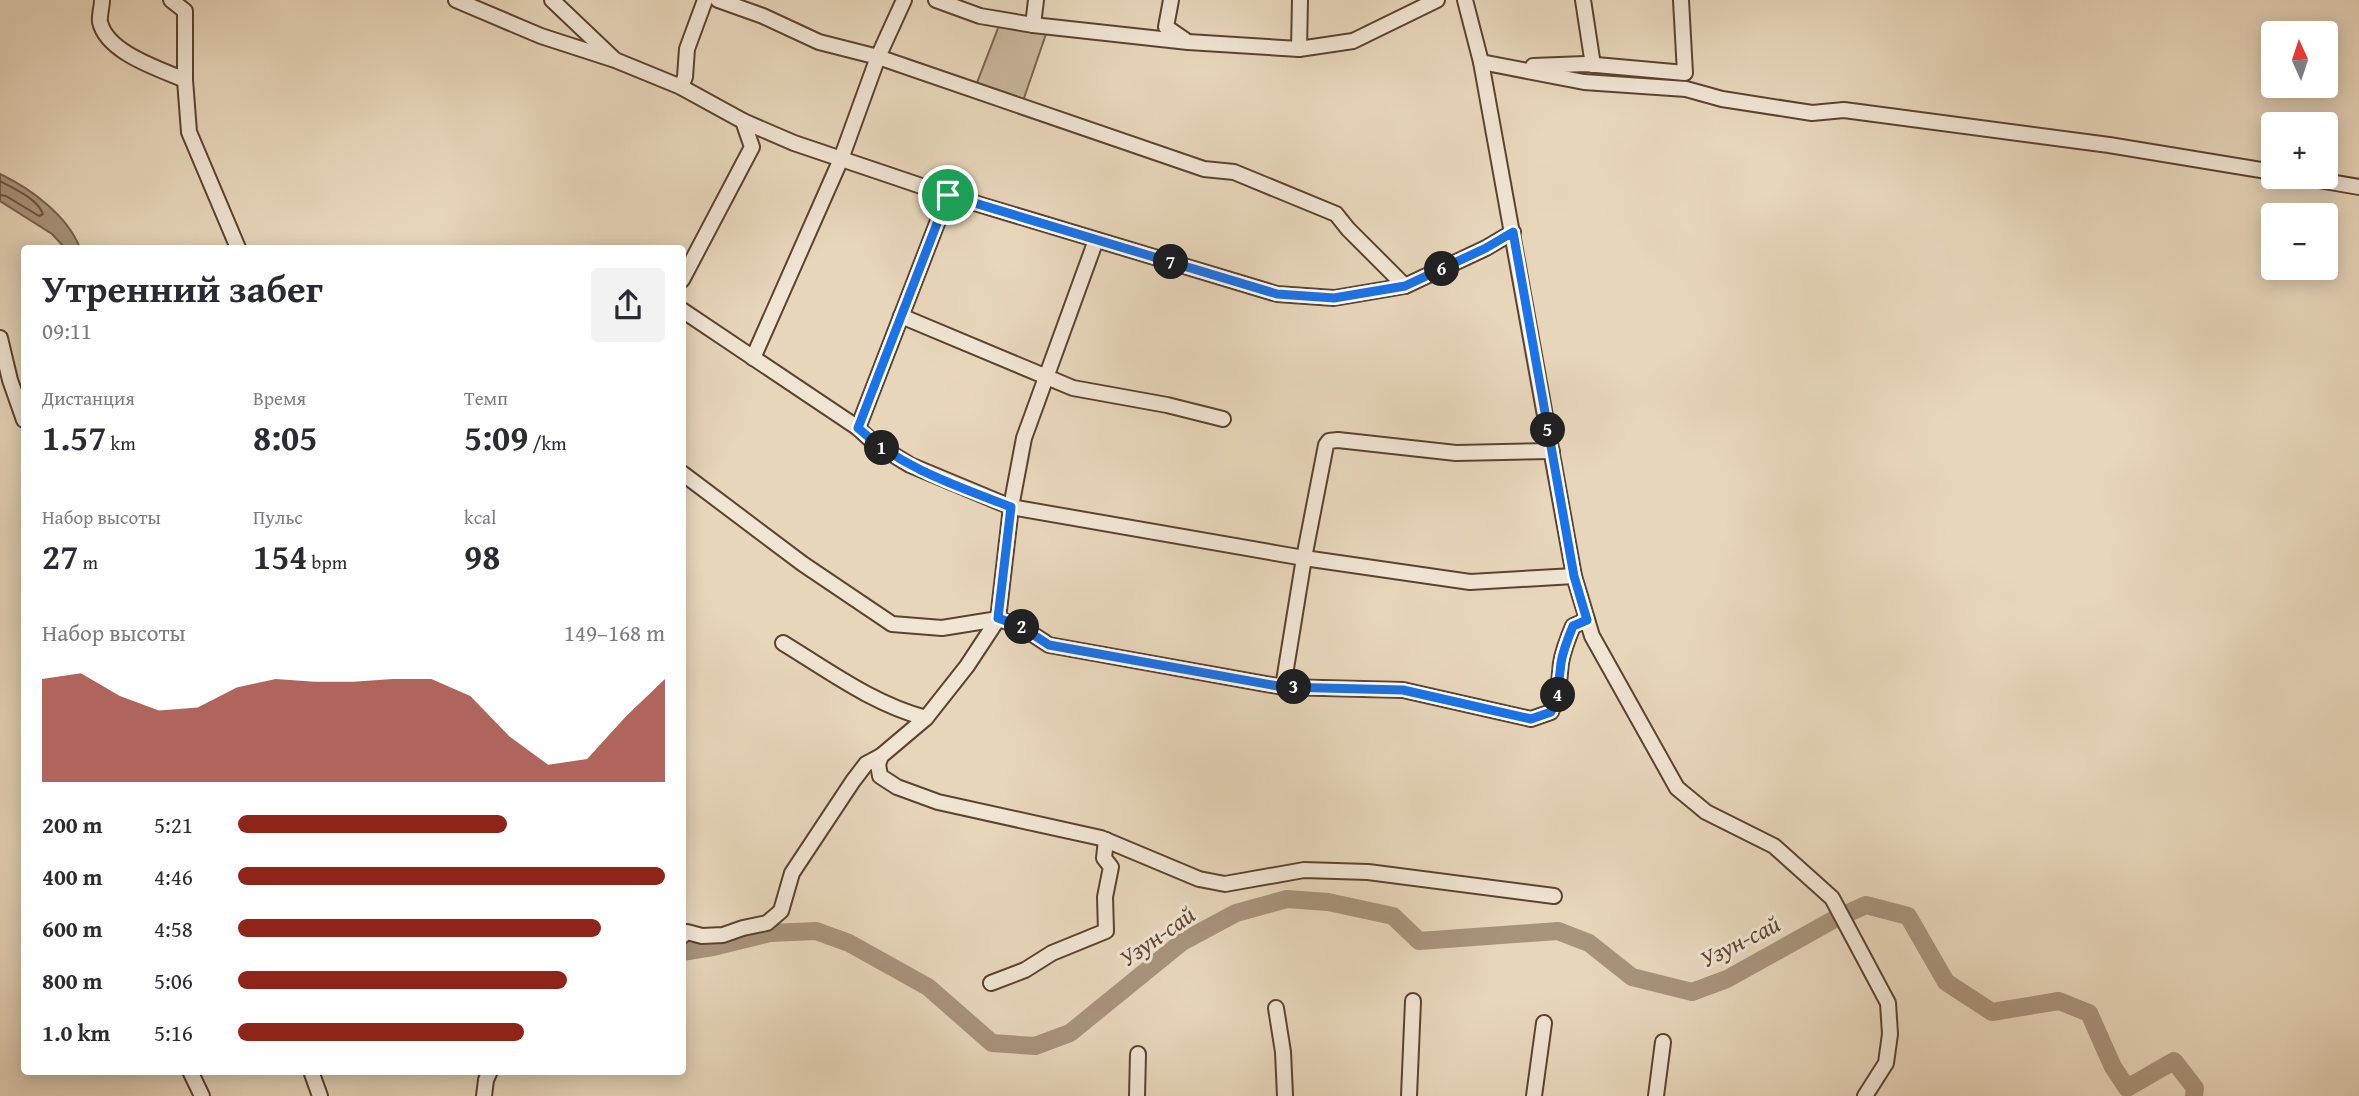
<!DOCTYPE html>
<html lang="ru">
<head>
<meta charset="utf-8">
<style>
	body { margin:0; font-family:"Gentium Book Plus",serif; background:#f2f2f3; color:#2b2b33; height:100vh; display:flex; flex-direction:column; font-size:26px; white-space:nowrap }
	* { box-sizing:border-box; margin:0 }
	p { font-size:23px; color:#7c7c81 }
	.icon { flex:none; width:38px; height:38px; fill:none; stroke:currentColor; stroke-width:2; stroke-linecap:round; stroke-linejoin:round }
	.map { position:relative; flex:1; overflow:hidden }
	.drawer { position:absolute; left:21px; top:245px; width:665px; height:830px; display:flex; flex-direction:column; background:#fff; border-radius:7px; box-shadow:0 4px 18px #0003 }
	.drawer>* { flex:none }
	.needle { width:46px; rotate:357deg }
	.fabs { position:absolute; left:2261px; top:21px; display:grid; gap:14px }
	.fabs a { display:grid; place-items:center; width:77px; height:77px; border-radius:7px; background:#fff; box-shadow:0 4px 18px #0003; font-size:35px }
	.pin { position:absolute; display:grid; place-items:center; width:60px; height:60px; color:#fff; margin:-30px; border:4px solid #fff; border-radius:50%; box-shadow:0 2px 7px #0007 }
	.km { position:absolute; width:35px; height:35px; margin:-18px; border-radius:50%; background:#222; color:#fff; font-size:19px; line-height:35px; text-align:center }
	.round { display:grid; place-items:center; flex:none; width:74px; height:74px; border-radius:7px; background:#f2f2f3 }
	.head { display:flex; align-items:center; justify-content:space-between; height:119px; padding:0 21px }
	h1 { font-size:38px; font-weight:600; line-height:52px }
	.metrics { display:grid; grid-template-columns:repeat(3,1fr); gap:10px; height:119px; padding:7px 21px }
	.metrics div { display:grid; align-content:center }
	.metrics b { font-size:35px; font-weight:600 }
	.metrics small { font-size:19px; font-weight:400 }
	.metrics p { font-size:19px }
	.chart { height:196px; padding:14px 21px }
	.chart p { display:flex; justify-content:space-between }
	.chart svg { width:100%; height:126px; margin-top:7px; fill:#8f2418; opacity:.7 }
	ul { padding:0 21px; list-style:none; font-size:23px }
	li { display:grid; grid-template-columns:112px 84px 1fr; align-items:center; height:52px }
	li i { height:18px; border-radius:9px; background:#8f2418 }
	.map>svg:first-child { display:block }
	.green { fill:#c8b59b; stroke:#7a644e; stroke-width:2 }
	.water { fill:#a8937b; stroke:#775f4a; stroke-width:2 }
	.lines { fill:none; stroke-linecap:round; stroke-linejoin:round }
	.shore { stroke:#6a523e; stroke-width:2 }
	.river { stroke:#a8937b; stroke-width:18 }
	.minor-casing { stroke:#5c432f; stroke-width:18 }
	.minor { stroke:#f0e4d3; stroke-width:14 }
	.route-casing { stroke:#fff; stroke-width:14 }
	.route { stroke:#1a73e8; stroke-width:9 }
	.labels { text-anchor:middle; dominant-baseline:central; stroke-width:6; stroke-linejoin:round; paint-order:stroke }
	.water-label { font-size:24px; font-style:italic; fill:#5e4631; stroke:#f0e4d3 }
</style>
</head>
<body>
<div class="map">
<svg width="2359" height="1096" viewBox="0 0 2359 1096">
	<rect width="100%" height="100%" fill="#e8d6bb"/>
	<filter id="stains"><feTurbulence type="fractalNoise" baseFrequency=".00286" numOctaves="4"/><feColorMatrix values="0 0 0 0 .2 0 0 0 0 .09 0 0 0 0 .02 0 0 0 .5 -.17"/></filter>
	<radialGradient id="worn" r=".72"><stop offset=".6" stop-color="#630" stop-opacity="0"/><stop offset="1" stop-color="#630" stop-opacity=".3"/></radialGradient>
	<!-- green -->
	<path class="green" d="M1000,23L1046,34L1022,104L975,88Z"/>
	<!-- water -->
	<path class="water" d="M0,174C31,189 67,215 80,248H65L52,234L0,201Z"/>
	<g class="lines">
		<!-- shore -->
		<path class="shore" d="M0,181C14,189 37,198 43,214L39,216L6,196L0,195"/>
		<!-- river -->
		<g class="river">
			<path d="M1846,914L1866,905L1908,916L1946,982L1992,1012L2059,1001L2089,1013L2113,1067L2127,1088L2174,1061L2195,1088L2194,1096"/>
			<path d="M682,952L713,947L770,933L816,931L849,943L928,987L992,1043L1035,1046L1070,1033L1182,942L1236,913L1287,899L1328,902L1393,916L1419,941L1558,931L1589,943L1632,977L1692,992L1727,979L1833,920"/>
		</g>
		<defs>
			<g id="minor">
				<path d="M102,0C102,7 99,16 100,22C107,53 160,69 185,80"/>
				<path d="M171,0L185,11V80L189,132L238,248"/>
				<path d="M456,0L541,36L615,60L681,87L743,121L752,147L682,280"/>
				<path d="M552,0L614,59"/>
				<path d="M718,0L763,16L819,42L878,57L1204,169L1234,172L1336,214L1348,229L1405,286"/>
				<path d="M936,0L980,16L1033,25L1188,42L1299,49L1353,41L1437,0"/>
				<path d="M1171,0L1166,27L1185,40"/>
				<path d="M1465,0L1481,62L1574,576L1592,636L1677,788L1706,812L1774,846L1832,898L1888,1003L1890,1034L1886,1063L1865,1096"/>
				<path d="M1583,0L1593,65"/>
				<path d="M1033,25L1036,0"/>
				<path d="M1299,49L1300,0"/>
				<path d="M1481,62L1584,82L1686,89L1722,99L1812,113L1844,110L2109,145L2273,172"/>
				<path d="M1533,66L1585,64L1685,73L1681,0"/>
				<path d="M681,87L685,77L687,49L705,0"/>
				<path d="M743,121L794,143L948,195L1277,294L1334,298L1405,286L1486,248L1513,232"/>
				<path d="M2301,177L2359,187"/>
				<path d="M1096,240L1024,438L1011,507L998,619L967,666L926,718L881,756L878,764L880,776L897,787L938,802L1101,838L1199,879L1225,884L1304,870L1368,872L1554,896"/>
				<path d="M682,310L858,428L874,443L910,465L1011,507L1304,558L1470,582L1574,576"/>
				<path d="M901,316L1073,388L1167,405L1223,419"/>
				<path d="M0,338L10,380L24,420"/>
				<path d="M753,358L841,159L878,57L904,0"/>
				<path d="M858,428L948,195"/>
				<path d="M682,473L803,564L892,624L942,628L998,619L1020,626L1049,645L1283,687L1403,690L1531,719L1551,712C1559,695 1559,681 1561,663C1563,650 1568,638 1573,626L1587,620"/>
				<path d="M783,643C829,671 873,704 926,718"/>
				<path d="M1283,687L1304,558L1326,445L1329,441L1338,440L1456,453L1552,451"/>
				<path d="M682,936L687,932L702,936L723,935L743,928L767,923L781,911L792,873L853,781L866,764L881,756"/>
				<path d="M991,983L1025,970L1052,953L1106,931L1105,897L1111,867L1104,858L1106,840"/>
				<path d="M1276,1008L1283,1052L1285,1096"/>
				<path d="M190,1071L202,1096"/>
				<path d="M311,1071L320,1096"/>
				<path d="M484,1096L486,1080L490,1071"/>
				<path d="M1137,1096L1138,1054"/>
				<path d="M1409,1096L1413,1001"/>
				<path d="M1534,1096L1544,1023"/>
				<path d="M1656,1096L1663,1042"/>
			</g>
		</defs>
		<!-- minor casing -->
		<use href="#minor" class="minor-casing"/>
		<!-- minor -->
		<use href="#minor" class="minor"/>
	</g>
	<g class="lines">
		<defs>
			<path id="route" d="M948,195L1277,294L1334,298L1405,286L1486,248L1513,232L1574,576L1587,620L1573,626C1568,638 1563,650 1561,663C1559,681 1558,695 1551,712L1531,719L1403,690L1283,687L1049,645L1020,626L998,618L1011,507C957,486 901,468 858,428Z"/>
		</defs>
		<!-- route casing -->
		<use href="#route" class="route-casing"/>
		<!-- route -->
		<use href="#route" class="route"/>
	</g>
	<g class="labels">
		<!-- water labels -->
		<g class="water-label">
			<text transform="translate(1157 936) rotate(-35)">Узун-сай</text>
			<text transform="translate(1740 941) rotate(-27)">Узун-сай</text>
		</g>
	</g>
	<rect width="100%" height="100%" filter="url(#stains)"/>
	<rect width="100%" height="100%" fill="url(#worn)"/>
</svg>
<div class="fabs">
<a><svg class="needle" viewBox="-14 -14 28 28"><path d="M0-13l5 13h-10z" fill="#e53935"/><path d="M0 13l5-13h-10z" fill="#7c7c81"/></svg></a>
<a>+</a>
<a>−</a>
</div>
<div class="pin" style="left:948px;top:195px;background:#1e9e55"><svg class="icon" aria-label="arrive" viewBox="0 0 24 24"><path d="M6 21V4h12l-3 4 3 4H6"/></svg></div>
<b class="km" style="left:882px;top:448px">1</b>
<b class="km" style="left:1022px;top:627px">2</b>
<b class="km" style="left:1294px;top:687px">3</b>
<b class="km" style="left:1558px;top:695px">4</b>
<b class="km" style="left:1548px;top:430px">5</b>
<b class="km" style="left:1442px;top:269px">6</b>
<b class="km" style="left:1171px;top:262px">7</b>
<section class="drawer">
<div class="head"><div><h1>Утренний забег</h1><p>09:11</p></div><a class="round"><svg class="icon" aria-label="share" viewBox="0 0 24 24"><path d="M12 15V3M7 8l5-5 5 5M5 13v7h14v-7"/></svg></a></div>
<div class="metrics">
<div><p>Дистанция</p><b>1.57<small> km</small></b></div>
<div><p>Время</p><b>8:05</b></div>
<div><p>Темп</p><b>5:09<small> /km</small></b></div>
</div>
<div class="metrics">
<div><p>Набор высоты</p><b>27<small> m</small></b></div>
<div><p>Пульс</p><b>154<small> bpm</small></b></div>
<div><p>kcal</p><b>98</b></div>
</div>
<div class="chart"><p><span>Набор высоты</span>149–168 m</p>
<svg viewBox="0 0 160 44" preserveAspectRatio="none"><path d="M0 44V8L10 6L20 14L30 19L40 18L50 11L60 8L70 9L80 9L90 8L100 8L110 14L120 28L130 38L140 36L150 21L160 8V44z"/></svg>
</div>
<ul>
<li><b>200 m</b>5:21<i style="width:63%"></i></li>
<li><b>400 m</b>4:46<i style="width:100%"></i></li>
<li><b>600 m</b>4:58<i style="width:85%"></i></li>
<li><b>800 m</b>5:06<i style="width:77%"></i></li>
<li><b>1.0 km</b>5:16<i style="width:67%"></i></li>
</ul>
</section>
</div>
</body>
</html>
